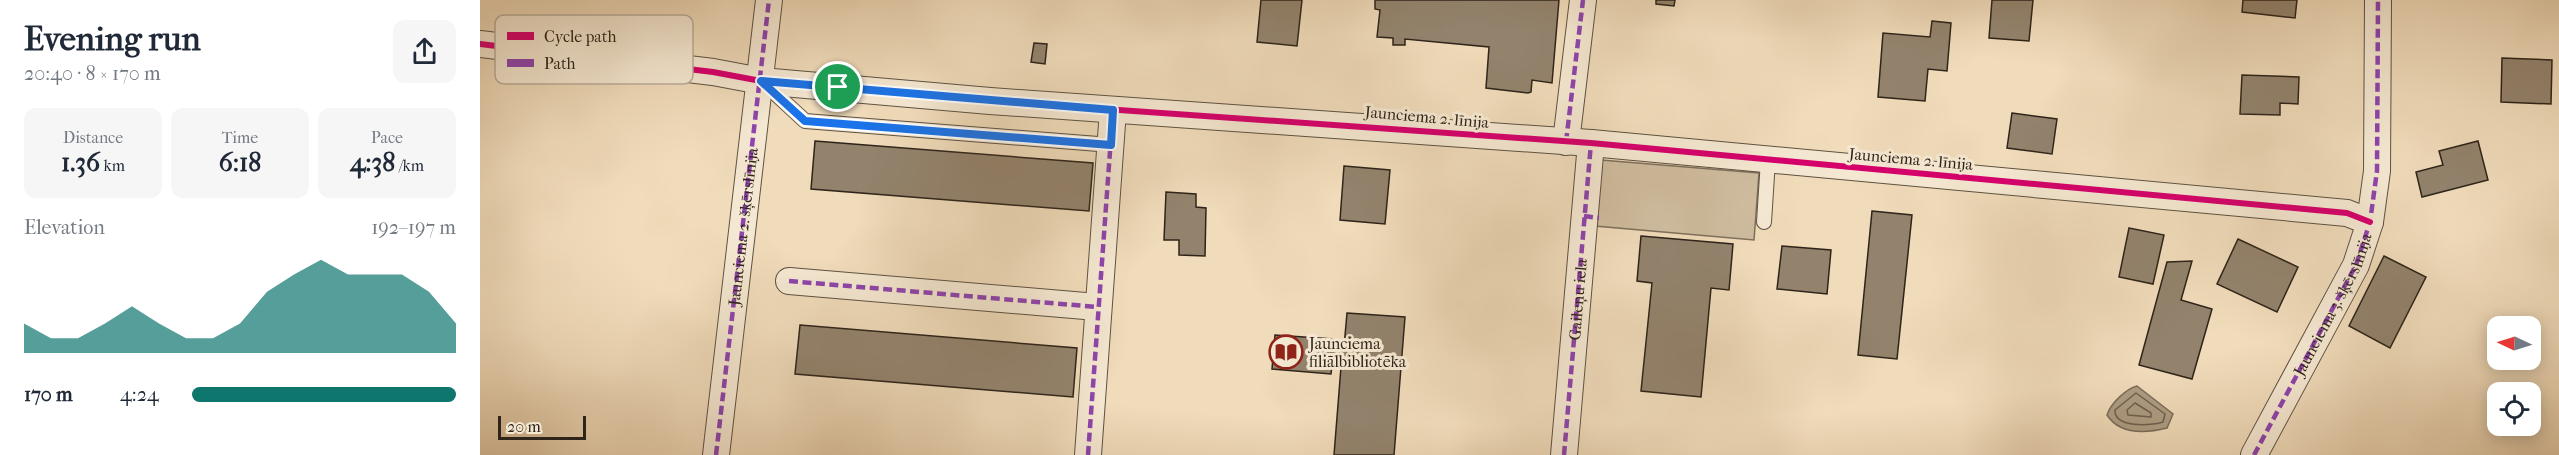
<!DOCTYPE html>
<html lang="en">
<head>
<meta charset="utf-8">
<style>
	body { margin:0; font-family:"IM FELL French Canon",serif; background:#f6f6f7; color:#1f2937; height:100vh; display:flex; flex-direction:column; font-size:22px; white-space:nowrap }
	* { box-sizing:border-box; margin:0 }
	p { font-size:20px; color:#747a83 }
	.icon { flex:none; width:33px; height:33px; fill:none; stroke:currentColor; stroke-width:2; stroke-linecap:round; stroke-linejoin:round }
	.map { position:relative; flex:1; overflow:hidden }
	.sheet { display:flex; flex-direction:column; background:#fff; width:480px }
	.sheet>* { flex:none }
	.needle { width:39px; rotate:274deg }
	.controls { position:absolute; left:2007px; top:316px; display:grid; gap:12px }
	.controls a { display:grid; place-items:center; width:54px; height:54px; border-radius:12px; background:#fff; box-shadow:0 3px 15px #0003; font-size:30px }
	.scale { position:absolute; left:18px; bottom:15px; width:88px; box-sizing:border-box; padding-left:6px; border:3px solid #2e241a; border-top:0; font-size:16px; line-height:21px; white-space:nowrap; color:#2e241a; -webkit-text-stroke:4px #f5e8d2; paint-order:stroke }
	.pin { position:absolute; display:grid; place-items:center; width:51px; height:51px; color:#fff; margin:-26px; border:3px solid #fff; border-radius:50%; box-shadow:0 2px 6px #0007 }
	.round { display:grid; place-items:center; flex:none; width:63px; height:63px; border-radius:12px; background:#f6f6f7 }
	.summary { display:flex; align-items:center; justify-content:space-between; height:102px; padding:0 24px }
	h1 { font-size:33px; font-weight:700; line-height:45px }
	.figures { display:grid; grid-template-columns:repeat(3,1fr); gap:9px; height:102px; padding:6px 24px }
	.figures div { display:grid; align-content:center; border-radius:12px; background:#f6f6f7; text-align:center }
	.figures b { font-size:26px; font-weight:700 }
	.figures small { font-size:16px; font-weight:400 }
	.figures p { font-size:16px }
	.chart { height:168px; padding:12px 24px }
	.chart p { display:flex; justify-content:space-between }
	.chart svg { width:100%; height:108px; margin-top:6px; fill:#0f766e; opacity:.7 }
	ul { padding:0 24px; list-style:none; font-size:20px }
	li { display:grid; grid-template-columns:96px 72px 1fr; align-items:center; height:45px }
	li i { height:15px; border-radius:8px; background:#0f766e }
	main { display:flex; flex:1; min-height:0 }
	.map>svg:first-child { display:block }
	.green { fill:#cfbc9f; stroke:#7e705c; stroke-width:1.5 }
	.water { fill:#ae9d84; stroke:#7b6d5a; stroke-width:1.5 }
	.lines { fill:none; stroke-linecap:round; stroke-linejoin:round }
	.shore { stroke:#6e604f; stroke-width:1.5 }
	.building { fill:#93836d; stroke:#2e241a; stroke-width:1.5 }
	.service-casing { stroke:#5e5242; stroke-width:16 }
	.minor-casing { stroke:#5e5242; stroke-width:28 }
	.service { stroke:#f5e8d2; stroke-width:14 }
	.minor { stroke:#f5e8d2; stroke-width:26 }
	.quiet { stroke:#8e44ad; stroke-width:4.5; stroke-dasharray:9 4.5; stroke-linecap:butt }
	.cycleway-casing { stroke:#f5e8d2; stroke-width:10 }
	.cycleway { stroke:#d6006c; stroke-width:6 }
	.route-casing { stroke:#fff; stroke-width:12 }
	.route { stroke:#1a73e8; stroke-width:8 }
	.labels { text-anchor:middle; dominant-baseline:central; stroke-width:6; stroke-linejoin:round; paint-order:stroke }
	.street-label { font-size:16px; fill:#2e241a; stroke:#f5e8d2 }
	.poi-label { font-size:16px; fill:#2e241a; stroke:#f5e8d2; text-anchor:start }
	.key { fill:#f5e8d2; stroke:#b9ad9b; stroke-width:1.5 }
	.key-label { font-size:16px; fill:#2e241a }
</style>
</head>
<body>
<main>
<section class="sheet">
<div class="summary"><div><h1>Evening run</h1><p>20:40 · 8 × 170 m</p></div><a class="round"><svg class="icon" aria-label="share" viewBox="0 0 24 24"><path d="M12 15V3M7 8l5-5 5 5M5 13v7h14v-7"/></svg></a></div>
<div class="figures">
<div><p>Distance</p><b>1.36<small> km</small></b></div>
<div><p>Time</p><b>6:18</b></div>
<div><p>Pace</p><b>4:38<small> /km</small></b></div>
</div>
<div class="chart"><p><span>Elevation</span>192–197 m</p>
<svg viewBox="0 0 160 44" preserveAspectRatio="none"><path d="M0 44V32L10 38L20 38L30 32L40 25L50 32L60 38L70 38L80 32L90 19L100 12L110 6L120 12L130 12L140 12L150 19L160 32V44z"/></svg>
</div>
<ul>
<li><b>170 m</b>4:24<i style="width:100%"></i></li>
</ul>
</section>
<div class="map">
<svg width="2079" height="455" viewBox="0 0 2079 455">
	<rect width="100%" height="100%" fill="#f0dbba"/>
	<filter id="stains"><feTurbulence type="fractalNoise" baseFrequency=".00333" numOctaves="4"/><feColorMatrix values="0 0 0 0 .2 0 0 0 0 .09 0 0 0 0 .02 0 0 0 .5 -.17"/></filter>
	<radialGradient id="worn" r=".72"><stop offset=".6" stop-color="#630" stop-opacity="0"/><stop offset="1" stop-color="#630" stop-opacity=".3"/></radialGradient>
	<!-- green -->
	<path class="green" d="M1121,160L1279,173L1274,240L1115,226Z"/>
	<!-- water -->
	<path class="water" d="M1657,386L1693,414L1687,428C1667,433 1640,435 1627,415C1631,403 1646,389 1657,386Z"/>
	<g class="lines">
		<!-- shore -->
		<g class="shore">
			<path d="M1656,393L1685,414L1683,422C1671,426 1634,428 1635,410Z"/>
			<path d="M1655,403L1671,413V417L1648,415L1647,410Z"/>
		</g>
	</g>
	<!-- building -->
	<g class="building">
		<path d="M781,0H822L817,46L777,42Z"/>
		<path d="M895,0H1079L1072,83L1052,80L1051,92L1048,93L1006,88L1009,47L925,39V45H913V38L897,37L900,10L895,9Z"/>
		<path d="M1176,0H1195L1194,6L1176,4Z"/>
		<path d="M1512,0H1553L1549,41L1509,38Z"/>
		<path d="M1763,0H1817L1815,18L1762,12Z"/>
		<path d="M1452,21L1471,23L1467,71L1448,69L1445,101L1398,97L1403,33L1450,37Z"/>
		<path d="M554,43L567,44L565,64L551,62Z"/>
		<path d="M2022,58L2072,60L2071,104L2021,102Z"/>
		<path d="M1762,75L1819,77L1818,104L1800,103V115L1760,114Z"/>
		<path d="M1532,113L1577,119L1572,154L1527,148Z"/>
		<path d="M335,141L613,163L609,211L331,189Z"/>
		<path d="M1998,141L2008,180L1942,197L1936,172L1963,165L1959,151Z"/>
		<path d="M864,166L910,170L905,224L860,220Z"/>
		<path d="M686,192L716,194V207L726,208L725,256L699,255V240H684Z"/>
		<path d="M1392,211L1432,215L1417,359L1378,355Z"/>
		<path d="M1649,228L1684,235L1673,284L1639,277Z"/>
		<path d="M1161,236L1253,244L1249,290L1231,288L1221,397L1161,391L1172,283L1157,281Z"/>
		<path d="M1758,239L1818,267L1797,312L1737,284Z"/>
		<path d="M1302,246L1351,250L1347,294L1297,289Z"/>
		<path d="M1904,256L1946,277L1910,348L1869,326Z"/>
		<path d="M1712,261L1701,300L1732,309L1712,379L1659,365L1687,262Z"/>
		<path d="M867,313L925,317L914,455H854L861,367L852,366L851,374L792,369L795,335L853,339V346L864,347Z"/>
		<path d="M320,325L597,348L593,397L315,374Z"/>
	</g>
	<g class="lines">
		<defs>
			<g id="service">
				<path d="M285,84L325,121L631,145"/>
				<path d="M1284,222L1288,160"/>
			</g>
			<g id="minor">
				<path d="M0,44L233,72L281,81L510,101L1111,143L1867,213L1890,222"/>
				<path d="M1086,142L1103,0"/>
				<path d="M309,281L617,307"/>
				<path id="s1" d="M236,455L289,0"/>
				<path d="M608,455L633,110"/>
				<path id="s2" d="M1084,455L1111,143"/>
				<path d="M1774,455L1876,265L1890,222L1897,171L1898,0"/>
			</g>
		</defs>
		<!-- service casing -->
		<use href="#service" class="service-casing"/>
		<!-- minor casing -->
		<use href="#minor" class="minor-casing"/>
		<!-- service -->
		<use href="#service" class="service"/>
		<!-- minor -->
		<use href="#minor" class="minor"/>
		<!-- quiet -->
		<g class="quiet">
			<path d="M1086,142L1103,0"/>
			<path d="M1104,216L1119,218"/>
			<path d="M309,281L617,307"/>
			<path d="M236,455L289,0"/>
			<path d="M608,455L633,110"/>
			<path d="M1084,455L1111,143"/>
			<path id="s3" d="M1774,455L1876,265L1890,222L1897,171L1898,0"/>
		</g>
		<defs>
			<path id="cycleway" d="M0,44L233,72L281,81L510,101L1111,143L1867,213L1890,222"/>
		</defs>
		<!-- cycleway casing -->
		<use href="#cycleway" class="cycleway-casing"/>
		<!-- cycleway -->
		<use href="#cycleway" class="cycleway"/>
	</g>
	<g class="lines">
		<defs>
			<path id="route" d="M281,81L633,110L631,145L325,121Z"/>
		</defs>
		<!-- route casing -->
		<use href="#route" class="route-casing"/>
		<!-- route -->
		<use href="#route" class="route"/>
	</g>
	<!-- icons -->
	<defs>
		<symbol id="library-ring" viewBox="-11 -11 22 22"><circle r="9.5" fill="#f5e8d2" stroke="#8f2418" stroke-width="1.5"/><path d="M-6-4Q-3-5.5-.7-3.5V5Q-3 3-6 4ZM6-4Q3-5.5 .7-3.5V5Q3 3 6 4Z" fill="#8f2418"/></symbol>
	</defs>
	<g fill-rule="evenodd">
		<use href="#library-ring" x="787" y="333" width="38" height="38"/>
	</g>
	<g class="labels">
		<!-- street labels -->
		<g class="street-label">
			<text transform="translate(947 117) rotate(5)">Jaunciema 2. līnija</text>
			<text transform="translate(1431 159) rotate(5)">Jaunciema 2. līnija</text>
			<text stroke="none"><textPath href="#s1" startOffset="230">Jaunciema 2. šķērslīnija</textPath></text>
			<text stroke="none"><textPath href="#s2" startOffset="156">Gaileņu iela</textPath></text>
			<text stroke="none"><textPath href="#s3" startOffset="170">Jaunciema 3. šķērslīnija</textPath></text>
		</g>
		<!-- poi labels -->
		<g class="poi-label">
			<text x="829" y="343">Jaunciema<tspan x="829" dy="18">filiālbibliotēka</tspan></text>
		</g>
	</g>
	<!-- legend -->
	<rect x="15" y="15" width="198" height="69" rx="9" class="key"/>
	<rect x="27" y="32" width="27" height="8" fill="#d6006c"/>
	<rect x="27" y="59" width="27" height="8" fill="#8e44ad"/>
	<g class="key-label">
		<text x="64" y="42">Cycle path</text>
		<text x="64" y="69">Path</text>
	</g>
	<rect width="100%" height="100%" filter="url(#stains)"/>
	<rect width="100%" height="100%" fill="url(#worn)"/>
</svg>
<div class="controls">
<a><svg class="needle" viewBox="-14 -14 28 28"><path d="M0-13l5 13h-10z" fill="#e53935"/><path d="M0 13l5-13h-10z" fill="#747a83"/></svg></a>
<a><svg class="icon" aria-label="locate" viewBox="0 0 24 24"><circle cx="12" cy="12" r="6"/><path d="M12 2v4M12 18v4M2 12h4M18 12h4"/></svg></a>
</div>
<div class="scale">20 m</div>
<div class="pin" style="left:358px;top:87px;background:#1e9e55"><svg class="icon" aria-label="arrive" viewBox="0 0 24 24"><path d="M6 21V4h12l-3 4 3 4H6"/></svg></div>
</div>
</main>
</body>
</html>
